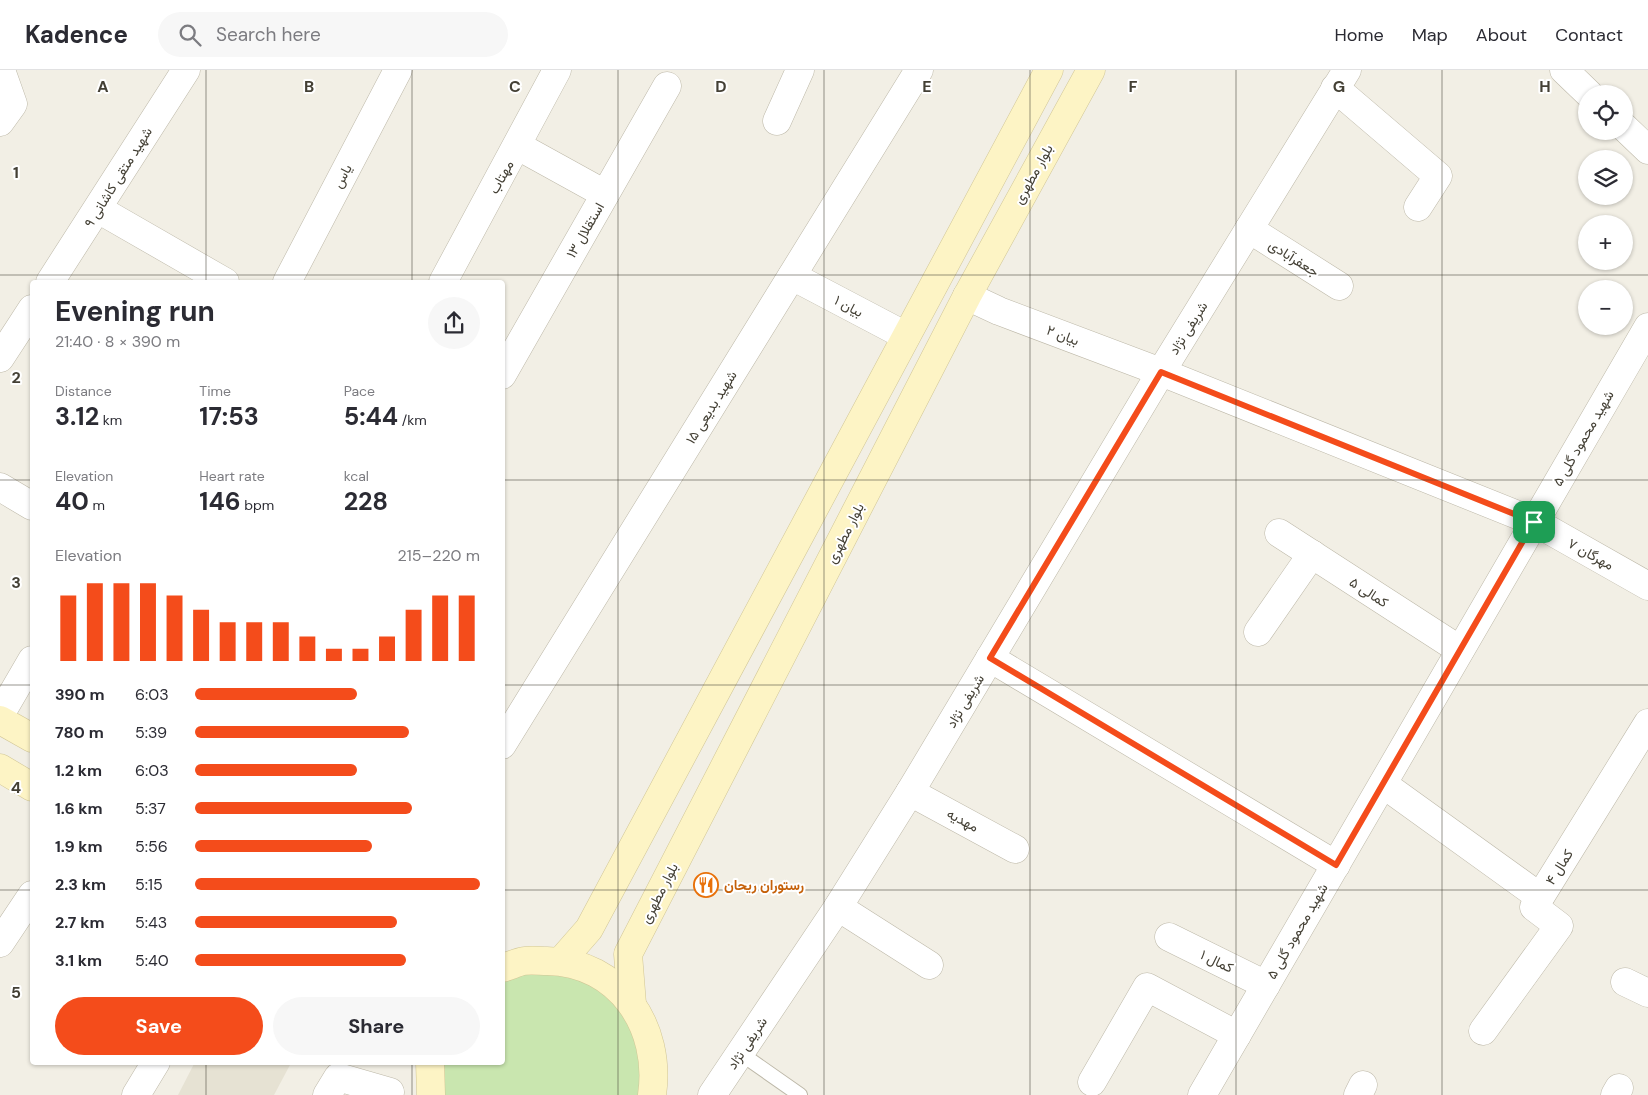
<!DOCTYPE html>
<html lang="en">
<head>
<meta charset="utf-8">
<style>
	body { margin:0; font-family:"DM Sans",Vazirmatn,sans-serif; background:#f7f7f7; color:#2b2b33; height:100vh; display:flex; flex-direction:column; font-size:19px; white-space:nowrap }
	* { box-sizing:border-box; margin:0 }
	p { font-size:16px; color:#7c7c81 }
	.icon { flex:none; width:28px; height:28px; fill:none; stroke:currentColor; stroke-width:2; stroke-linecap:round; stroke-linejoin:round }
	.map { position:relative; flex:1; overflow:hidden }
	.sheet { position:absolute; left:30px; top:210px; width:475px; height:785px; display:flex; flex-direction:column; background:#fff; border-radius:5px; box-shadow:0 1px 4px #0004 }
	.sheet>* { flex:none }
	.controls { position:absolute; left:1578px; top:15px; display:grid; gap:10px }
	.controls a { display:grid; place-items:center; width:55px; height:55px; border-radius:50%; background:#fff; box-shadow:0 1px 4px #0004; font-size:25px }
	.pin { position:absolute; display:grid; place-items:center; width:42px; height:42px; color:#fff; margin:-21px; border-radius:10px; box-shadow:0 2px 8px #0006 }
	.round { display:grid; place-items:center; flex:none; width:52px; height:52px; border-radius:26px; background:#f7f7f7 }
	.head { display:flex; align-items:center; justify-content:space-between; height:85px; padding:0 25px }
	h1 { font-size:28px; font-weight:700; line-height:38px }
	.figures { display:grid; grid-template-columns:repeat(3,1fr); gap:8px; height:85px; padding:5px 25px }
	.figures div { display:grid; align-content:center }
	.figures b { font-size:25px; font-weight:700 }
	.figures small { font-size:14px; font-weight:400 }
	.figures p { font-size:14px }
	.chart { height:140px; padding:10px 25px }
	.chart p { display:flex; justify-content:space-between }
	.chart svg { width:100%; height:90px; margin-top:5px; stroke:#f44c1b; stroke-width:6 }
	.button { display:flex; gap:10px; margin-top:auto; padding:10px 25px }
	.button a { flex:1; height:58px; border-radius:30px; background:#f44c1b; color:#fff; font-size:20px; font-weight:700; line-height:58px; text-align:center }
	.button a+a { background:#f7f7f7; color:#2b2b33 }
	ul { padding:0 25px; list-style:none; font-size:16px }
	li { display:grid; grid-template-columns:80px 60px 1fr; align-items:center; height:38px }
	li i { height:12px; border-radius:6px; background:#f44c1b }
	header { display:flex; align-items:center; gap:30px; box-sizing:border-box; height:70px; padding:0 25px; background:#fff; border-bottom:1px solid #e1e1e2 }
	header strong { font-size:24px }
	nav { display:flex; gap:28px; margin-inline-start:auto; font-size:18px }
	.search { width:350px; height:45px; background:#f7f7f7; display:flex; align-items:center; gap:12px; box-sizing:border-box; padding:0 18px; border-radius:28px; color:#7c7c81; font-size:19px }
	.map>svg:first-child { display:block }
	.residential { fill:#e6e2d3 }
	.green { fill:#c9e6af }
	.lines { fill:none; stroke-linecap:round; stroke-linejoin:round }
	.lane-casing { stroke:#bdb8a8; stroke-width:16 }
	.street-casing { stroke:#bdb8a8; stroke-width:29 }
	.secondary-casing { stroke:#d1c696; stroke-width:29 }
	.lane { stroke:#fff; stroke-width:14 }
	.street { stroke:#fff; stroke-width:28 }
	.secondary { stroke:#fdf4c5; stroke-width:28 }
	.route-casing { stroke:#fff; stroke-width:10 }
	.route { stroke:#f44c1b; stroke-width:6 }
	.grid { fill:none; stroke:#444035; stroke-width:1; stroke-opacity:0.55 }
	.labels { text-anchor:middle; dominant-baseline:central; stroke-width:4; stroke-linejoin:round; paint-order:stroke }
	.street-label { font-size:14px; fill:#444035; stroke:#fff }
	.food-label { font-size:14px; font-weight:bold; fill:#c56008; stroke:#fff; text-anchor:start }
	.grid-label { font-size:16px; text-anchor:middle; font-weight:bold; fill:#444035; stroke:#fff; stroke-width:4; stroke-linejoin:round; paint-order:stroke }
</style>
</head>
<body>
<header>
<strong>Kadence</strong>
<div class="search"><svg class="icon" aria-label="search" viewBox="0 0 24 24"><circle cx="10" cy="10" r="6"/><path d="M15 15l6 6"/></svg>Search here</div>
<nav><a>Home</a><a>Map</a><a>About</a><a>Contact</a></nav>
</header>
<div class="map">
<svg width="1648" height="1025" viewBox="0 0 1648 1025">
	<rect width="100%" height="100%" fill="#f2efe5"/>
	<!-- residential -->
	<path class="residential" d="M195,992H291V993L274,1025H178Z"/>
	<!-- green -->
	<path class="green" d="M531,902C542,903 555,901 566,904C621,918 650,971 639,1025H445L442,993L502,992L503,910Z"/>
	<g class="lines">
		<defs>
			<path id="lane" d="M740,983L800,1025"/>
			<g id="street">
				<path d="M1564,0L1589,24"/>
				<path d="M1335,18L1438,106L1418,137"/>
				<path d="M777,51L800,0"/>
				<path d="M0,52L13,34L1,0"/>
				<path d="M1624,57L1648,80"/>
				<path d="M518,76L605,124"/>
				<path d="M98,139L225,212"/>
				<path d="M1249,159L1339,216"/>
				<path d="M792,206L906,266"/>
				<path d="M50,212L186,0"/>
				<path d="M287,212L398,0"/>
				<path d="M443,212L557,0"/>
				<path d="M967,226L999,241L1161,302L1535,452L1648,516"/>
				<path d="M0,288L32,239"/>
				<path d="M502,305L667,16"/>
				<path d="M0,417L32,436"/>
				<path d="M1279,463L1460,580"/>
				<path d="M1258,562L1312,484"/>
				<path d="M990,588L1336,795"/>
				<path d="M0,645L32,590"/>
				<path d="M502,675L919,0"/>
				<path d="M1383,714L1540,827"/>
				<path d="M910,722L1015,779"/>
				<path d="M838,837L929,895"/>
				<path d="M1169,867L1266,915"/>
				<path d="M0,873L32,825"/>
				<path d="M1625,912L1648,923"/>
				<path d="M1483,961L1559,856L1534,837L1648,653"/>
				<path d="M1092,1012L1147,917L1237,965"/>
				<path d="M136,1025L156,992"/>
				<path d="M327,1025L338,1007L390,1022"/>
				<path d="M712,1025L838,837L910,722L1161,302L1347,0"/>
				<path d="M1202,1025L1648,257"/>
				<path d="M1358,1025L1363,1015"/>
				<path d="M1615,1025L1619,1018"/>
			</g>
			<g id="secondary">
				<path d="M0,650L32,668"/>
				<path d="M0,698L32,717"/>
				<path d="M561,891L589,859L1049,0"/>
				<path d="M502,898C510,896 517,892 524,891C531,890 540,891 547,891C620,892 662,958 652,1025"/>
				<path d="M632,934L628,884L967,226L1091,0"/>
				<path d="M430,992L431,1025"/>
			</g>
		</defs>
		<!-- lane casing -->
		<use href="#lane" class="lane-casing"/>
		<!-- street casing -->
		<use href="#street" class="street-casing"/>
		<!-- secondary casing -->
		<use href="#secondary" class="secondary-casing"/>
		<!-- lane -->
		<use href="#lane" class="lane"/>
		<!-- street -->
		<use href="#street" class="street"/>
		<!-- secondary -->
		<use href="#secondary" class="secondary"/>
	</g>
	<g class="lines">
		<defs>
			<path id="route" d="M1161,302L1534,452L1336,795L990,588Z"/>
		</defs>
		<!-- route casing -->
		<use href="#route" class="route-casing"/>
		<!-- route -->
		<use href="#route" class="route"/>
	</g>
	<!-- grid -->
	<path class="grid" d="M206,0V212M412,0V212M618,0V1025M824,0V1025M1030,0V1025M1236,0V1025M1442,0V1025M0,205H1648M0,410H32M502,410H1648M0,615H32M502,615H1648M0,820H32M502,820H1648M206,992V1025M412,992V1025"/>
	<!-- icons -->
	<defs>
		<symbol id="restaurant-ring" viewBox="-11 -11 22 22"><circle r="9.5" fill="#fff" stroke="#e8710a" stroke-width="1.5"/><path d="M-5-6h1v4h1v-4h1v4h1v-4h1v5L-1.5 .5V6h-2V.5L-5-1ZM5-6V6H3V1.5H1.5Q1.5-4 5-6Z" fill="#e8710a"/></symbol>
	</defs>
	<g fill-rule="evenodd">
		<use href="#restaurant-ring" x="692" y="801" width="28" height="28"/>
	</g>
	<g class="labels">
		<!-- street labels -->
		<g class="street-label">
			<text transform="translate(1033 104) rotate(-61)">بلوار مطهری</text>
			<text transform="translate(342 106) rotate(-62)">یاس</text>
			<text transform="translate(118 107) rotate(-58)">شهید متقی کاشانی ۹</text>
			<text transform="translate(501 107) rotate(-61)">مهتاب</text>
			<text transform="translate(585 160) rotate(-60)">استقلال ۱۳</text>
			<text transform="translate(1294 188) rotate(32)">جعفرآبادی</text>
			<text transform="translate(849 236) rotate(28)">بیان ۱</text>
			<text transform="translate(1188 258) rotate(-58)">شریفی نژاد</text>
			<text transform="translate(1063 265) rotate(21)">بیان ۲</text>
			<text transform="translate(711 337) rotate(-58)">شهید بدیعی ۱۵</text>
			<text transform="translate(1583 368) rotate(-60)">شهید محمود گلی ۵</text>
			<text transform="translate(845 463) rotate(-63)">بلوار مطهری</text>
			<text transform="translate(1591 484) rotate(29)">مهرگان ۷</text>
			<text transform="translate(1369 522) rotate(33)">کمالی ۵</text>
			<text transform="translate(965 631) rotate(-59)">شریفی نژاد</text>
			<text transform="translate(963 750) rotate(28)">مهدیه</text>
			<text transform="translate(1559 797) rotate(-58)">کمال ۴</text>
			<text transform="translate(659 823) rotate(-63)">بلوار مطهری</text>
			<text transform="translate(1297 861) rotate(-60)">شهید محمود گلی ۵</text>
			<text transform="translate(1217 891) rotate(26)">کمال ۱</text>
			<text transform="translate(747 973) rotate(-56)">شریفی نژاد</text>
		</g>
		<!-- food labels -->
		<g class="food-label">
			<text x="724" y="815">رستوران ریحان</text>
		</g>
	</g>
	<g class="grid-label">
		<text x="103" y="22">A</text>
		<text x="309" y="22">B</text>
		<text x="515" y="22">C</text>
		<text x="721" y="22">D</text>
		<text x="927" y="22">E</text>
		<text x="1133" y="22">F</text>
		<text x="1339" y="22">G</text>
		<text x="1545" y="22">H</text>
		<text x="16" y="108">1</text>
		<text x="16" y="313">2</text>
		<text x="16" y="518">3</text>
		<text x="16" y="723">4</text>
		<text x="16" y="928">5</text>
	</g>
</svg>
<div class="controls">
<a><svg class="icon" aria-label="locate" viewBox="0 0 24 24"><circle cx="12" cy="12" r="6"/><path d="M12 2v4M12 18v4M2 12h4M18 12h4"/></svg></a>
<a><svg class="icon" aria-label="layers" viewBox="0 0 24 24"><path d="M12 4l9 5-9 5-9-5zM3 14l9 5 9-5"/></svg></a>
<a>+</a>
<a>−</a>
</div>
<div class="pin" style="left:1534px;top:452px;background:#1e9e55"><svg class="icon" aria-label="arrive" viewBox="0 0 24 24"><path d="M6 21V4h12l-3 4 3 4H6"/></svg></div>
<section class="sheet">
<div class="head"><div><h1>Evening run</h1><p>21:40 · 8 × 390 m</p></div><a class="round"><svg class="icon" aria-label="share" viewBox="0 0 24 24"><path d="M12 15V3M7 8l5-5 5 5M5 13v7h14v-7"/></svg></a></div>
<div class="figures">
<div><p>Distance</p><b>3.12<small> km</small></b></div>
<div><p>Time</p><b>17:53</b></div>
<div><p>Pace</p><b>5:44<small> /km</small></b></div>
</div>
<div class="figures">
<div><p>Elevation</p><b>40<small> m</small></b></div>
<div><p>Heart rate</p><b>146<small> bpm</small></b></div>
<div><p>kcal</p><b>228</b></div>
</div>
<div class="chart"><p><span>Elevation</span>215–220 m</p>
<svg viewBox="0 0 160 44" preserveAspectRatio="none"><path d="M5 44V12M15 44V6M25 44V6M35 44V6M45 44V12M55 44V19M65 44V25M75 44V25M85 44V25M95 44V32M105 44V38M115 44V38M125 44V32M135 44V19M145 44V12M155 44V12"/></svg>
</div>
<ul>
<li><b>390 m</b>6:03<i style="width:57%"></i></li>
<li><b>780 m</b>5:39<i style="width:75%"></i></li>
<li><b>1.2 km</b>6:03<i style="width:57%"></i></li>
<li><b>1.6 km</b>5:37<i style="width:76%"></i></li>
<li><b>1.9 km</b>5:56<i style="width:62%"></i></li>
<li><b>2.3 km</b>5:15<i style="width:100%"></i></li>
<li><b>2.7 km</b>5:43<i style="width:71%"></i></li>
<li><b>3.1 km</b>5:40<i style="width:74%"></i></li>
</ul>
<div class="button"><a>Save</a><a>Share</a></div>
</section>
</div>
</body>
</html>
